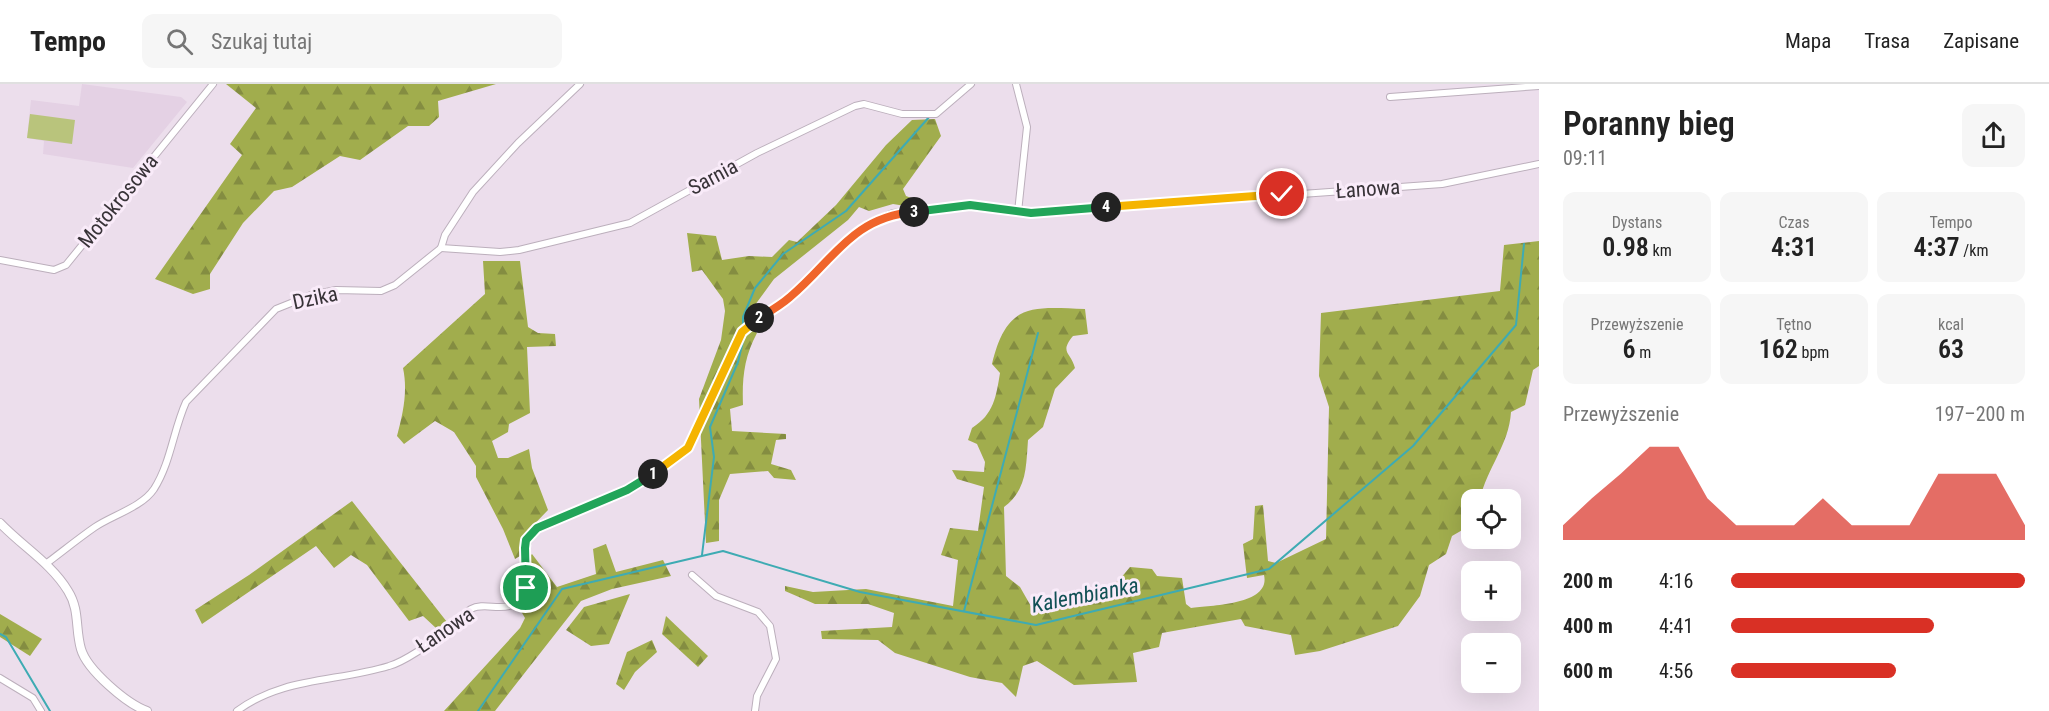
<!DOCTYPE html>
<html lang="pl">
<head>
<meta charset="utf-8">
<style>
	body { margin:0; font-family:"Roboto Condensed",sans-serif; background:#f6f6f6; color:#222; height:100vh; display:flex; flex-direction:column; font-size:22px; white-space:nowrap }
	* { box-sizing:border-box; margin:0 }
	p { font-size:20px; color:#767676 }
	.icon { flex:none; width:33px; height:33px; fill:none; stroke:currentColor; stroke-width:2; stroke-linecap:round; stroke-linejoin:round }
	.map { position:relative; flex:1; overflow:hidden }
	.side { display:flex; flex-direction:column; background:#fff; width:510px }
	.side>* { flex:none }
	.fabs { position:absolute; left:1461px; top:405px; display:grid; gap:12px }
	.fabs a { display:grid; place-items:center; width:60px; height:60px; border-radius:12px; background:#fff; box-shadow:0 6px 24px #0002; font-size:30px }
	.pin { position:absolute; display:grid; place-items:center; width:51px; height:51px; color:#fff; margin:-26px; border:3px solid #fff; border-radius:50%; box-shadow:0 2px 6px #0007 }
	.km { position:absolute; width:30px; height:30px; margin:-15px; border-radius:50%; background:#222; color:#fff; font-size:16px; line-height:30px; text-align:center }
	.round { display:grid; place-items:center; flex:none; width:63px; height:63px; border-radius:12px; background:#f6f6f6 }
	.headline { display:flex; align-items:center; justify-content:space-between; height:102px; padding:0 24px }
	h1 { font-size:33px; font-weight:600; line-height:45px }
	.stats { display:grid; grid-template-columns:repeat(3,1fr); gap:9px; height:102px; padding:6px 24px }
	.stats div { display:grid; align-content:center; border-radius:12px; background:#f6f6f6; text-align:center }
	.stats b { font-size:26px; font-weight:600 }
	.stats small { font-size:16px; font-weight:400 }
	.stats p { font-size:16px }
	.chart { height:168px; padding:12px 24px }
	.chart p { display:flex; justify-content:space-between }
	.chart svg { width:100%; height:108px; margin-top:6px; fill:#d93025; opacity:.7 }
	ul { padding:0 24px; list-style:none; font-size:20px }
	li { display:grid; grid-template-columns:96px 72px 1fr; align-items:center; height:45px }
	li i { height:15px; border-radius:8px; background:#d93025 }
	header { display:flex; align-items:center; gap:36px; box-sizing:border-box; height:84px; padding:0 30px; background:#fff; border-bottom:2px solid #e0e0e0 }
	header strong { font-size:28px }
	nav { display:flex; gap:33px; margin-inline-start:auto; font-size:21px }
	.search { width:420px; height:54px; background:#f6f6f6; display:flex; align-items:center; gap:15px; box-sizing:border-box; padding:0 21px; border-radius:12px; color:#767676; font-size:22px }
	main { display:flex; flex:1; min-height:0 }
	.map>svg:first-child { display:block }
	.built { fill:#e4d1e4 }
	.green { fill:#b9c47c }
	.forest { fill:url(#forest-firs) }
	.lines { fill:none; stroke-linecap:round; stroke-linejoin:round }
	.stream { stroke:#3eabb3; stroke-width:2 }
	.street-casing { stroke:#bcafbc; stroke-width:8 }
	.secondary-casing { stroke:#bcafbc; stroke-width:10 }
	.street { stroke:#fff; stroke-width:6 }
	.secondary { stroke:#fff; stroke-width:8 }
	.split-1-casing { stroke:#fff; stroke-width:12 }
	.split-2-casing { stroke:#fff; stroke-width:12 }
	.split-3-casing { stroke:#fff; stroke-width:12 }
	.split-4-casing { stroke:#fff; stroke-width:12 }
	.split-5-casing { stroke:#fff; stroke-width:12 }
	.split-1 { stroke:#22a559; stroke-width:8 }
	.split-2 { stroke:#f5b400; stroke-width:8 }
	.split-3 { stroke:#f0652b; stroke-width:8 }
	.split-4 { stroke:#22a559; stroke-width:8 }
	.split-5 { stroke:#f5b400; stroke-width:8 }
	.labels { text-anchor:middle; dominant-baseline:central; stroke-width:6; stroke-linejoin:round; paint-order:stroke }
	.street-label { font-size:21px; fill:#383338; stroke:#f9ebf9 }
	.water-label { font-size:22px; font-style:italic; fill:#115055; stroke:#f9ebf9 }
</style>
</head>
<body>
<header>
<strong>Tempo</strong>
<div class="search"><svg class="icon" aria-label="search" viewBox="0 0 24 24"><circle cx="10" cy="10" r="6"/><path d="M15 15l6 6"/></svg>Szukaj tutaj</div>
<nav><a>Mapa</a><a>Trasa</a><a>Zapisane</a></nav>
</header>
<main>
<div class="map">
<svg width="1539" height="627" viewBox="0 0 1539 627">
	<defs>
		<pattern id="forest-firs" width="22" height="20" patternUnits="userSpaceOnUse" patternTransform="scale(1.5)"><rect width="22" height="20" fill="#a1ad4d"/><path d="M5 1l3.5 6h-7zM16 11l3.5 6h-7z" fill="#848d41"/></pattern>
	</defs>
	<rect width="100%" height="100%" fill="#ecdeec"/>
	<!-- built -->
	<path class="built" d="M82,0L181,13L187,18L133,84L43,70L44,57L27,54L31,16L79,22Z"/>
	<!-- green -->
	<path class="green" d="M30,30L75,36L72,60L27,54Z"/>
	<!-- forest -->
	<g class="forest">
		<path d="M226,0H496L438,17L439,33L429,42H408L360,76L340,72L292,103L274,107L243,139L210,190V205L193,210L155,195L242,71L230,60L256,24Z"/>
		<path d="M935,35L941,52L903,105L906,112L922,118L918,124L893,120L869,127L859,123L848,136L774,195L744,236L757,249C744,273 742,295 743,321L730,325L732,347L786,350V355L776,356L771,380L791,386L796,396L774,394L768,387L730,390L719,416V457L706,459L699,315L721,256L725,227L723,215L702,186L692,188L687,149L716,152L722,176L749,172L772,173L789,156L797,158L836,121L886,61L912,36Z"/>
		<path d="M1539,157V282L1533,286L1525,321L1511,328C1509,361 1487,384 1480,415L1472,416L1471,441L1452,452L1446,470L1429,481L1420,512L1398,542L1320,567L1295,571L1291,551L1245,542L1241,535L1162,549L1159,563L1133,569L1137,598L1074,601L1037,577L1023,582L1016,613L1002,599L970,593L895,569L878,556L822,555L821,547L892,543L894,529L868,520H815L785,507V502L813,508L866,505L953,522L958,476L941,471L950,444L978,447L984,403L957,395L952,386L984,388L985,378L977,360L968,356L972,344C994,330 996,313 1000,289L992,280C1007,218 1031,223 1085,225L1088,250L1073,252C1059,269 1071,268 1075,284L1055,305L1043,343L1028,356C1026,383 1027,406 1004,423L1006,492L1020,503L1032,524C1081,523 1098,522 1130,483L1152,485L1157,492L1182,494L1186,520L1191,524C1212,521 1271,521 1264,491L1247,494L1243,460L1253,455L1255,422L1263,421L1268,477L1276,479L1326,455L1329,323L1319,292L1321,229L1500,207L1504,161Z"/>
		<path d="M483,177H520L528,243L538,249L555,250L556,262L527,263L530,329L509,340L508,348L492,357L498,374H508L529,365L532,384L548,426L521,454L520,472L515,475L503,445L476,393V382L454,348L435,337L404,360L397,352C403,330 408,307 403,284L485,210Z"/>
		<path d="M352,417L447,538L437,545L423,532L409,537L367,481L351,471L334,484L316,462L202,540L195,526L249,491Z"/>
		<path d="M606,460L616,488L663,476L671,492L612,505L581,517L495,627H444L520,544L525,534L518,522C536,508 533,493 530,472L532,470L557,503L596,490L593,465Z"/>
		<path d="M630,510L609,560L591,562L566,546L584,523Z"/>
		<path d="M0,530L42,555L30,572L0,553Z"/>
		<path d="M666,532L708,572L698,583L662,550Z"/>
		<path d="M652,556L657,568L635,588L624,606L616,600L627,568Z"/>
	</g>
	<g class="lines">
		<!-- stream -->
		<g class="stream">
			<path d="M743,245V233L755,204L783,170L846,127L930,32"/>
			<path d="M702,471L714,373L710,343L738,278L745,249"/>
			<path d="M964,527L1038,249"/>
			<path d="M0,550L6,553L50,627"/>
			<path d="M478,627L562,505L723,467L860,508L1036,541L1269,485L1413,362L1516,241L1524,160"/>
		</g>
		<defs>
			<g id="street">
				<path d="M1016,0L1027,43L1018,128"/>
				<path d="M1390,13L1539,2"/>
				<path d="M441,164L500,168L519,166L630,139L757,69L855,22L864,20L902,30H936L971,0"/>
				<path d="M0,176L54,186L66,181L213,0"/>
				<path d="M47,479C63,467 79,454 95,443C113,431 142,423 154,405C171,378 173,347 186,318L276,225L311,211L336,206L381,207L395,201L441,164L445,151L473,108L518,59L580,0"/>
				<path d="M692,491L716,512L758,528L770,542L776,575L757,612L755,627"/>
				<path d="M0,594L33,614L41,627"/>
				<path d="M237,627C282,593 337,598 389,582C404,578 431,559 444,549C453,542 461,531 471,525C483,518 500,527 512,521C547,504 503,468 544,439L627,407L688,364L742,248L789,214L841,162L869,139L893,129L971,121L1031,129L1442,100L1539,80"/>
			</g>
			<path id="secondary" d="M0,439C23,463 51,479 68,507C80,526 75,545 81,565C87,586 127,620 147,627"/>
		</defs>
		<!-- street casing -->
		<use href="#street" class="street-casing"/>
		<!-- secondary casing -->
		<use href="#secondary" class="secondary-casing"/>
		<!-- street -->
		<use href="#street" class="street"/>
		<!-- secondary -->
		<use href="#secondary" class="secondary"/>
	</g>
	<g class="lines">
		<defs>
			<path id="split-1" d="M526,504L525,464L526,456L537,444L627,406L653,390"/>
			<path id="split-2" d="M653,390L688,364L742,248L759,234"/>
			<path id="split-3" d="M759,234C769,228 781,221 790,213C833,177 852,133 914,128"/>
			<path id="split-4" d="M914,128L970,121L1031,129L1106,123"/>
			<path id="split-5" d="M1106,123L1282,110"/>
		</defs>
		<!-- split-1 casing -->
		<use href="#split-1" class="split-1-casing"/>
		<!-- split-2 casing -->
		<use href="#split-2" class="split-2-casing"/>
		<!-- split-3 casing -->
		<use href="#split-3" class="split-3-casing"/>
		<!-- split-4 casing -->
		<use href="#split-4" class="split-4-casing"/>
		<!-- split-5 casing -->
		<use href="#split-5" class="split-5-casing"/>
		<!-- split-1 -->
		<use href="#split-1" class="split-1"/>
		<!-- split-2 -->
		<use href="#split-2" class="split-2"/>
		<!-- split-3 -->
		<use href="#split-3" class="split-3"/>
		<!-- split-4 -->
		<use href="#split-4" class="split-4"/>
		<!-- split-5 -->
		<use href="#split-5" class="split-5"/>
	</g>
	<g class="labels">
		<!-- street labels -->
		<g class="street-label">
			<text transform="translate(713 93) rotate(-28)">Sarnia</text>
			<text transform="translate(1368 105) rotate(-4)">Łanowa</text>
			<text transform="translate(118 117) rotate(-51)">Motokrosowa</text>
			<text transform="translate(315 214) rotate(-12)">Dzika</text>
			<text transform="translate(445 546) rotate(-34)">Łanowa</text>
		</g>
		<!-- water labels -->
		<g class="water-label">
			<text transform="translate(1085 511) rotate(-11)">Kalembianka</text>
		</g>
	</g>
</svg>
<div class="fabs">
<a><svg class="icon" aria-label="locate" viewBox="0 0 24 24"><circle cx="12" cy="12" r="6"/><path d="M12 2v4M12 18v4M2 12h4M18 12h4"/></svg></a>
<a>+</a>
<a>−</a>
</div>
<div class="pin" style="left:526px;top:504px;background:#1e9e55"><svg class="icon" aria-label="arrive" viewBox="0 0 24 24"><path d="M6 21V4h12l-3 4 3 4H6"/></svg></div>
<div class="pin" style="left:1282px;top:110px;background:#d93025"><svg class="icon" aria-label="check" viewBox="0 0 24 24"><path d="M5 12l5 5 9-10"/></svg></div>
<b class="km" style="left:653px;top:390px">1</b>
<b class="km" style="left:759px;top:234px">2</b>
<b class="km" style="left:914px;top:128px">3</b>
<b class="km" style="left:1106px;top:123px">4</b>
</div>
<section class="side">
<div class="headline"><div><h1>Poranny bieg</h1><p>09:11</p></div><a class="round"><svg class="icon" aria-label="share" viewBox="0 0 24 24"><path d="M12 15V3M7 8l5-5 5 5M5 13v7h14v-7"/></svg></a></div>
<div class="stats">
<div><p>Dystans</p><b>0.98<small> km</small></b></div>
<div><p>Czas</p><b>4:31</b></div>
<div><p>Tempo</p><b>4:37<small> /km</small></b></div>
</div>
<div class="stats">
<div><p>Przewyższenie</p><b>6<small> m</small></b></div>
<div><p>Tętno</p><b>162<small> bpm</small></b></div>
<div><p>kcal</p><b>63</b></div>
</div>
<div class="chart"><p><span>Przewyższenie</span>197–200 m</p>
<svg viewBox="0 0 160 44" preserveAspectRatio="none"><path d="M0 44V38L10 27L20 17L30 6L40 6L50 27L60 38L70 38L80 38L90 27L100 38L110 38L120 38L130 17L140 17L150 17L160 38V44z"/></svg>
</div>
<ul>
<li><b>200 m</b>4:16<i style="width:100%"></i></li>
<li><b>400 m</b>4:41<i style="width:69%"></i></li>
<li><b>600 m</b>4:56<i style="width:56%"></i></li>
</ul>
</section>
</main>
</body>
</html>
